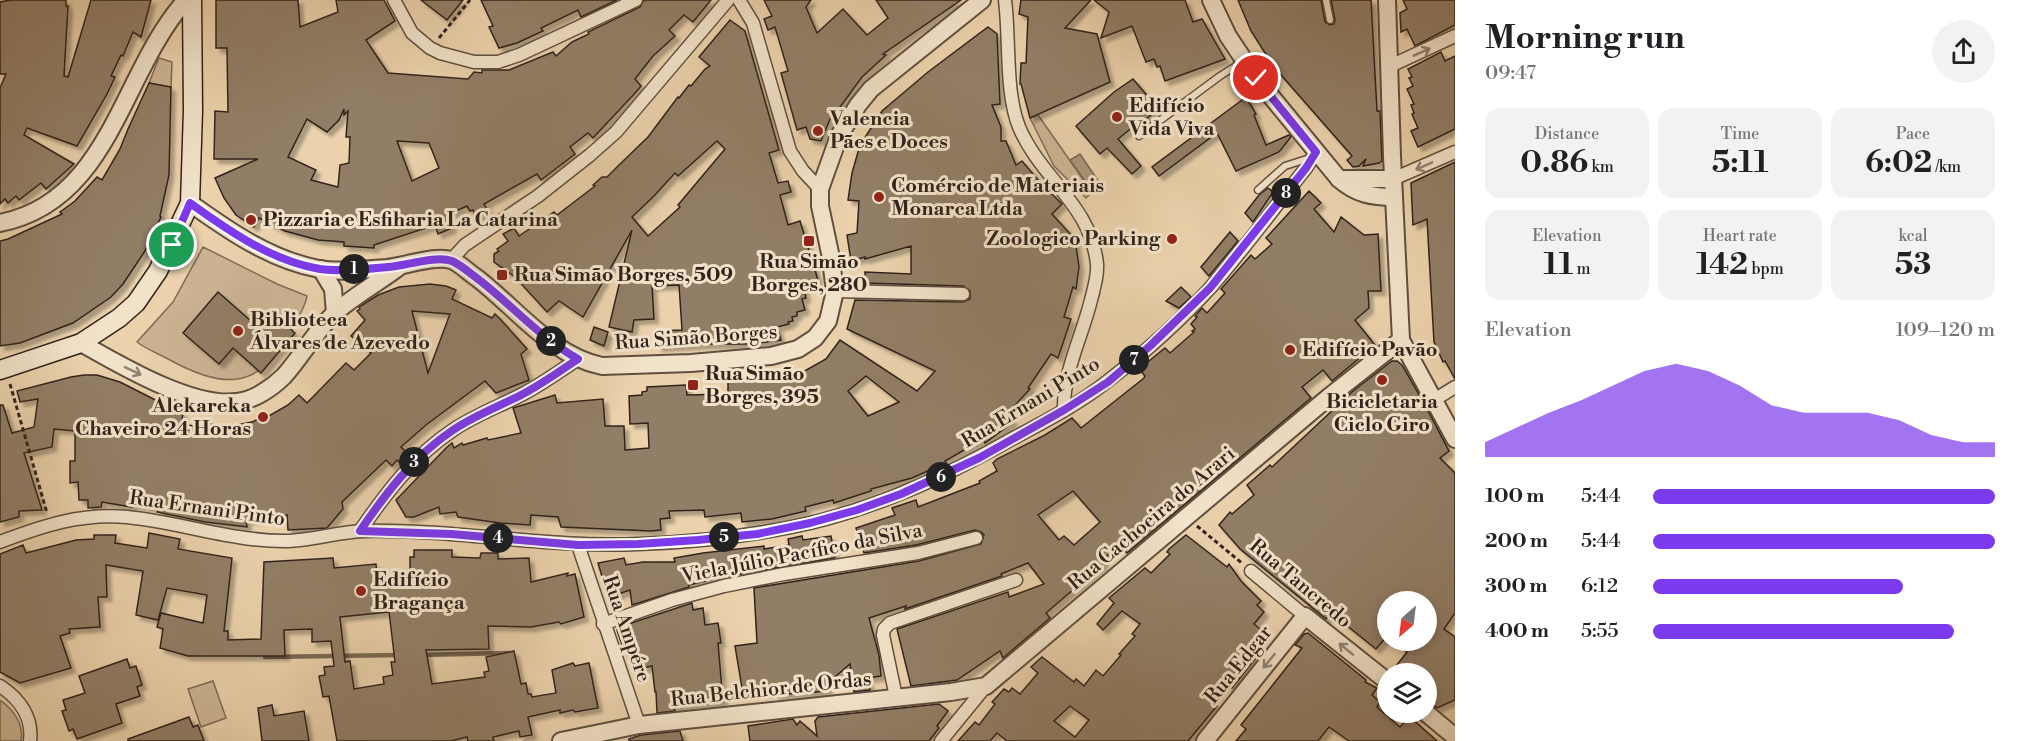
<!DOCTYPE html>
<html lang="en">
<head>
<meta charset="utf-8">
<style>
	body { margin:0; font-family:"Libre Bodoni",serif; background:#f2f2f2; color:#202124; height:100vh; display:flex; flex-direction:column; font-size:22px; white-space:nowrap }
	* { box-sizing:border-box; margin:0 }
	p { font-size:20px; color:#757577 }
	.icon { flex:none; width:33px; height:33px; fill:none; stroke:currentColor; stroke-width:2; stroke-linecap:round; stroke-linejoin:round }
	.map { position:relative; flex:1; overflow:hidden }
	.drawer { display:flex; flex-direction:column; background:#fff; width:570px }
	.drawer>* { flex:none }
	.needle { width:39px; rotate:208deg }
	.fabs { position:absolute; left:1377px; top:591px; display:grid; gap:12px }
	.fabs a { display:grid; place-items:center; width:60px; height:60px; border-radius:50%; background:#fff; box-shadow:0 3px 9px #0003; font-size:30px }
	.pin { position:absolute; display:grid; place-items:center; width:51px; height:51px; color:#fff; margin:-26px; border:3px solid #fff; border-radius:50%; box-shadow:0 2px 6px #0007 }
	.km { position:absolute; width:30px; height:30px; margin:-15px; border-radius:50%; background:#222; color:#fff; font-size:16px; line-height:30px; text-align:center }
	.round { display:grid; place-items:center; flex:none; width:63px; height:63px; border-radius:32px; background:#f2f2f2 }
	.head { display:flex; align-items:center; justify-content:space-between; height:102px; padding:0 30px }
	h1 { font-size:33px; font-weight:700; line-height:45px }
	.stats { display:grid; grid-template-columns:repeat(3,1fr); gap:9px; height:102px; padding:6px 30px }
	.stats div { display:grid; align-content:center; border-radius:15px; background:#f2f2f2; text-align:center }
	.stats b { font-size:30px; font-weight:700 }
	.stats small { font-size:16px; font-weight:400 }
	.stats p { font-size:16px }
	.chart { height:168px; padding:12px 30px }
	.chart p { display:flex; justify-content:space-between }
	.chart svg { width:100%; height:108px; margin-top:6px; fill:#7c3aed; opacity:.7 }
	ul { padding:0 30px; list-style:none; font-size:20px }
	li { display:grid; grid-template-columns:96px 72px 1fr; align-items:center; height:45px }
	li i { height:15px; border-radius:8px; background:#7c3aed }
	main { display:flex; flex:1; min-height:0 }
	.map>svg:first-child { display:block }
	.green { fill:#ccb493; stroke:#7f6c57; stroke-width:1.5 }
	.water { fill:#ac967b; stroke:#7b6855; stroke-width:1.5 }
	.lines { fill:none; stroke-linecap:round; stroke-linejoin:round }
	.stream { stroke:#7b6855; stroke-width:4.5 }
	.building { fill:#927e66; stroke:#32231b; stroke-width:1.5; fill-rule:evenodd; filter:url(#shadow) }
	.service-casing { stroke:#604f3f; stroke-width:9 }
	.minor-casing { stroke:#604f3f; stroke-width:15 }
	.tertiary-casing { stroke:#604f3f; stroke-width:20 }
	.secondary-casing { stroke:#32231b; stroke-width:21 }
	.path { stroke:#32231b; stroke-width:3; stroke-dasharray:4.5 3; stroke-linecap:butt }
	.service { stroke:#f2e2c9; stroke-width:6 }
	.minor { stroke:#f2e2c9; stroke-width:12 }
	.tertiary { stroke:#f2e2c9; stroke-width:16 }
	.secondary { stroke:#f2e2c9; stroke-width:18 }
	.oneway { stroke:#928272 }
	.route-casing { stroke:#fff; stroke-width:12 }
	.route { stroke:#7c3aed; stroke-width:8 }
	.poi-dot { fill:#8f2418; stroke:#f2e2c9; stroke-width:2 }
	.labels { text-anchor:middle; dominant-baseline:central; stroke-width:6; stroke-linejoin:round; paint-order:stroke }
	.poi-label { font-size:20px; font-weight:bold; fill:#32231b; stroke:#f2e2c9; text-anchor:start }
	.street-label { font-size:20px; fill:#32231b; stroke:#f2e2c9 }
</style>
</head>
<body>
<main>
<div class="map">
<svg width="1455" height="741" viewBox="0 0 1455 741">
	<defs>
		<filter id="shadow"><feDropShadow dx="4.5" dy="4.5" stdDeviation="1.5" flood-color="#0004"/></filter>
	</defs>
	<rect width="100%" height="100%" fill="#ebd2ac"/>
	<filter id="stains"><feTurbulence type="fractalNoise" baseFrequency=".00333" numOctaves="4"/><feColorMatrix values="0 0 0 0 .2 0 0 0 0 .09 0 0 0 0 .02 0 0 0 .5 -.17"/></filter>
	<radialGradient id="worn" r=".72"><stop offset=".6" stop-color="#630" stop-opacity="0"/><stop offset="1" stop-color="#630" stop-opacity=".3"/></radialGradient>
	<!-- green -->
	<g class="green">
		<path d="M159,58L172,62L171,87L149,83Z"/>
		<path d="M1038,115L1092,192L1086,198L1054,166L1030,118Z"/>
		<path d="M203,247L277,284L307,296C305,310 294,324 287,337C257,392 219,387 170,360C159,354 146,349 137,342L173,302Z"/>
		<path d="M213,681L226,718L201,727L188,689Z"/>
		<path d="M0,700C13,709 24,724 21,741H0Z"/>
	</g>
	<!-- water -->
	<path class="water" d="M1080,154L1099,182L1090,188L1070,160Z"/>
	<g class="lines">
		<!-- stream -->
		<g class="stream">
			<path d="M421,655L508,653"/>
			<path d="M265,657L400,655"/>
		</g>
	</g>
	<!-- building -->
	<g class="building">
		<path d="M11,0H66V6H68L64,76L68,77L91,0H151L141,37L133,32L123,56L121,55L111,76L115,77L107,94L77,146L27,128L24,135L74,164L46,189L41,183L19,200L16,196L8,203L5,199L0,204V88L6,74H0V2Z"/>
		<path d="M216,0H298L300,27L338,12L336,0H384L395,21L366,40L388,73L468,79L474,72L482,73V70H509L553,52L556,56L572,42L589,34L588,32L640,7L644,0H711L693,22L684,15L669,30L675,36L653,56L635,79L641,86L636,92L593,138L588,133L570,147L575,154L541,180L537,174L484,204L488,211L476,217L473,210L470,211L467,206L447,215L452,228L438,234L435,225L374,245V248L344,246V242L318,240L285,231L259,218L254,227L236,215L224,198L215,178L258,159H214L215,111L228,112L227,48H216ZM344,109V115L348,111L346,137H350L349,163L340,165L338,187L311,180L316,170L288,157L307,119L327,132L339,120ZM397,141L429,143L439,168L412,181Z"/>
		<path d="M421,0H463L447,20Z"/>
		<path d="M481,0H617L581,17L578,10L541,28L543,31L517,43L499,48L489,27L493,26Z"/>
		<path d="M764,0H811L806,7L817,33L843,9L867,35L888,18L876,0H961L883,54L886,55L862,77L835,114L833,112L821,141L810,139L806,127L797,130L781,73L788,71L775,27L768,30L764,19L772,16Z"/>
		<path d="M1021,0H1091L1065,28L1097,34L1110,82L1030,118L1021,84H1020L1021,63H1026L1028,17L1019,14Z"/>
		<path d="M1094,0H1185L1193,22L1202,19L1225,59L1165,81L1160,66L1157,67L1154,59L1146,62L1132,26L1101,38L1109,12Z"/>
		<path d="M1238,0H1321L1325,22L1330,25L1334,24L1335,20L1331,0H1371L1377,111H1380L1382,161L1379,163L1363,166L1366,159L1359,166L1353,167L1347,160L1352,156L1274,67L1251,31Z"/>
		<path d="M1403,0H1455V25L1415,46L1407,29L1401,32L1400,13L1407,9Z"/>
		<path d="M730,20L745,31L779,150L769,153L778,183L788,181L791,192L780,195L788,225L800,221L818,280L803,284L806,298L802,299L805,310L797,312V316L792,317L793,321L788,322L789,324L777,327L781,340L751,344H712L658,347L657,331L682,330L679,285L652,286L654,319L634,320L632,332L609,327L632,230L583,317L559,301L547,312L515,277L494,262V254L499,251L497,249L508,241L503,234L514,228L519,236L554,212L557,215L595,186L593,185L602,177H607L618,166L648,137L678,97L679,98L689,85L691,86L705,69L710,66L699,57ZM717,141L725,149L678,205L680,207L648,236L632,217L654,196L675,173L678,176Z"/>
		<path d="M988,27L997,34L1000,104L992,105L1001,127V141H1006L1016,165L1022,161L1050,194L1051,193L1062,204L1052,214L1075,239L1079,267L1076,289L1073,287L1064,317L1071,319L1058,358L1051,354L1028,388L1030,389L1007,414L1013,421L1008,426L985,443L983,439L945,461L946,463L912,478L886,485L871,489V491L834,503L833,500L805,507L806,511L772,519L742,522L741,513L705,517L704,510L669,511L670,518L660,519L661,530L651,531L561,527L558,517L531,515L530,525L500,523L458,517L456,512L440,514L439,507L414,517H406L396,500L446,448L452,443L454,448L462,443L463,445L487,438L488,440L521,433L513,408L555,395L557,403L603,399L605,426H624L625,450L649,448L648,423L630,424L629,396L642,395V392L647,391V387L686,385L687,395L728,394V381L786,377L787,381L826,359L840,340L917,391L935,371L847,329L855,300L963,302L970,299V291L963,286L865,283V272L911,274V246L865,259V257L851,261L847,235L857,233L859,201L848,200L852,173L860,145L882,111L928,72ZM866,376L899,402L868,416L848,391Z"/>
		<path d="M1441,52L1445,61L1455,56V129L1418,147L1411,131L1418,128L1412,114L1414,113L1411,105L1414,104L1407,89L1413,86L1409,78L1412,77L1408,69Z"/>
		<path d="M1133,79L1157,107L1150,113L1151,115L1140,124L1139,122L1118,139L1141,166L1132,174L1107,148L1100,154L1076,126L1114,92Z"/>
		<path d="M149,83L171,87L169,175L160,216L161,217L145,251L123,284L111,297L73,323L20,343L0,346V241L8,239L62,214L60,212L75,201L97,177L102,180L120,149L128,129Z"/>
		<path d="M1246,97L1256,114L1254,115L1266,145L1289,135L1291,137L1279,152L1236,171L1217,133L1159,176L1152,167Z"/>
		<path d="M1455,162V379L1445,361L1443,362L1434,342L1427,219L1413,225L1411,183Z"/>
		<path d="M1268,188L1273,192L1253,222L1245,213L1259,195Z"/>
		<path d="M1309,191L1321,203L1314,209L1334,232L1341,217L1364,235L1378,234L1381,291H1368L1369,308L1355,320L1375,345L1332,381L1323,370L1302,387L1311,398L1127,553L1120,546L1102,560L1104,563L1046,613L1050,618L1003,658L1000,651L957,680L911,686L897,629L1008,592L1009,597L1044,584L1028,563L1001,574L1002,576L905,609L906,606L869,618L879,655L881,676L867,678L870,690L854,692L850,664L827,684L828,691L775,695V692L743,694L735,646L757,643L754,588L919,561L981,544L984,535L981,532L975,530L916,545L864,553L856,528L895,515L892,508L916,500L918,507L980,483L979,481L997,471L993,463L997,459L1045,435L1072,418L1081,428L1144,378L1145,376L1139,369L1165,348L1170,353L1194,332L1192,331L1195,329L1191,324L1197,317L1195,316L1202,308L1207,313L1225,293L1221,289L1251,255L1255,259L1272,244L1266,238ZM1073,491L1100,522L1074,545L1064,536L1059,540L1038,515Z"/>
		<path d="M1230,232L1238,241L1209,276L1201,267Z"/>
		<path d="M430,284L446,286L456,290L452,299L492,318L495,314L502,321L527,349L521,354L529,380L496,393L485,381L426,425L401,447L408,454L399,462L397,460L392,466L386,460L342,502L343,509L327,528L288,530L287,515L282,516L281,513L246,520L247,527L205,522L157,512L158,508L132,504V507L102,502L101,507L88,508V500H79L78,482L70,483V461H75V431L54,429L52,447L24,453L42,510L19,511V517L0,522V405H3L12,433L34,427L38,399L20,402L17,391L71,377L84,375H97L120,382L183,414L181,424L208,428V424L231,426L252,422L261,418L262,420L288,405L299,395L307,403L346,363L354,370L371,353L351,336L365,320L357,311L360,309L359,307L378,295L399,287ZM412,311L450,314L428,373Z"/>
		<path d="M1181,287L1191,297L1179,308L1166,301Z"/>
		<path d="M218,292L260,329L273,314L295,333L261,373L233,348L219,364L183,333Z"/>
		<path d="M594,327L608,332L604,346L590,340Z"/>
		<path d="M1392,361H1397L1402,365L1426,407L1449,451L1440,458L1455,473V613L1444,629L1455,637V700L1437,708L1426,699V674H1394L1392,671L1407,652L1392,640H1426V602H1388V635L1376,649L1331,613L1326,619L1240,549L1219,525L1230,512L1232,514L1254,495L1247,485L1270,465L1272,467L1353,391Z"/>
		<path d="M149,533L180,539L178,549L232,558L224,631H228V640L261,639L264,562L333,558L334,568L376,564L378,588L410,586V557H414V550H452V557L480,558L481,553H498V559L529,558L531,582L568,573L567,576L575,574L584,617L561,624L559,622L531,627L488,626L489,649L426,650L432,684L485,677L484,672L489,671L486,657L514,651L521,684L526,683L528,694H531L532,697L556,693L552,670L573,663L575,666L589,663L598,708L575,712L573,710L560,713V710L528,717L532,735L520,737L519,731L493,737L494,741H468L467,737L451,741H337L329,696L323,697L319,676L325,675L324,667L334,666L331,641L312,642V629L284,630L285,656H188L160,648L163,629L157,627L161,613L203,623L207,595L167,588L158,620L136,615L143,571L106,565L107,597H98L100,627L69,629L70,633L60,636L71,668L20,683L0,672V554L23,545L26,553L76,540L94,539V535H116L115,543L147,548ZM389,612L395,662H391L393,675L383,677L384,684L354,689L350,661L345,662L340,617Z"/>
		<path d="M1186,535L1227,567L1229,564L1241,581L1261,601L1257,605L1264,612L1254,624L1265,633L1253,648L1260,653L1232,688L1225,683L1211,701L1217,706L1188,741H1007L997,733L990,741H958L975,722L979,725L995,704L992,702L1004,689L1009,692L1012,688L1020,694L1038,673L1031,667L1042,657L1074,682L1076,679L1084,686L1096,670L1103,676L1121,655L1119,654L1135,636L1132,634L1140,624L1122,611L1103,630L1097,624L1114,603L1109,598L1145,568L1151,573L1170,554L1167,552L1169,549ZM1070,706L1089,720L1075,737L1054,721Z"/>
		<path d="M802,536L803,540L831,536L835,558L717,578L689,585V587L632,605L630,590L612,596L610,589L606,590L598,563L624,558L626,565L643,562H675L674,558L703,553L764,546V549L789,545L788,539Z"/>
		<path d="M692,603L693,610L703,608L705,625L718,623L721,643H718L723,702L674,707L675,711L657,713L656,692H655L652,666L643,668L637,648L624,651L617,630L626,628L625,625Z"/>
		<path d="M1308,633L1366,680L1365,682L1377,688L1372,695L1380,702L1377,707L1400,727L1409,716L1437,741H1349L1329,727L1318,741H1236L1246,729L1241,725L1302,648L1295,645L1304,634Z"/>
		<path d="M127,659L130,668L136,666L142,685L137,687L140,696L116,704L122,723L77,739L73,729L69,731L62,711L66,710L63,700L85,693L79,676Z"/>
		<path d="M939,704L948,711L937,726L939,728L929,741H750L748,726L793,719L797,725L800,721L817,736L815,721L818,717Z"/>
		<path d="M272,705L274,716L304,711L309,741H262L258,708Z"/>
		<path d="M189,717L193,727L198,725L204,741H128V739Z"/>
		<path d="M680,731L683,741H629V739L641,735Z"/>
	</g>
	<g class="lines">
		<defs>
			<g id="service">
				<path d="M1326,0L1330,20"/>
				<path d="M1139,136L1220,76L1244,61"/>
				<path d="M1258,190L1285,166L1313,157"/>
			</g>
			<g id="minor">
				<path d="M394,0L412,33L430,48L440,53L474,62H498L519,55L636,0"/>
				<path d="M739,0L753,23L790,151L803,171L820,189"/>
				<path d="M1005,0C1010,39 1005,92 1019,127C1041,179 1091,205 1097,264C1098,276 1094,288 1091,300C1082,337 1063,372 1064,410"/>
				<path d="M1388,67L1455,36"/>
				<path d="M1393,179L1455,152"/>
				<path d="M451,260L465,245L538,196L590,155L616,132L728,0"/>
				<path d="M835,291L963,294"/>
				<path d="M1434,400L1455,387"/>
				<path d="M360,531C386,493 414,456 453,430C475,415 500,406 523,394C542,384 560,371 578,359"/>
				<path d="M0,542C42,526 80,513 127,517C179,522 231,541 284,541C311,541 337,532 363,531C455,529 546,548 638,544C695,542 754,536 810,523C881,506 947,476 1010,440C1044,422 1079,404 1109,380C1144,353 1181,320 1211,287C1244,249 1274,208 1306,168L1316,152"/>
				<path d="M578,545L639,725"/>
				<path d="M1251,571L1305,616"/>
				<path d="M603,624L672,600L724,586L784,574L918,553L976,538"/>
				<path d="M0,686C20,699 33,718 30,741"/>
				<path d="M896,697L883,635L884,629L890,623L1016,580"/>
				<path d="M941,741L986,686"/>
			</g>
			<g id="tertiary">
				<path d="M1211,0L1228,36L1256,78L1339,179C1356,194 1372,197 1394,197"/>
				<path d="M1387,0L1392,156L1401,340L1455,439"/>
				<path d="M1339,179H1393"/>
				<path d="M190,203C229,231 271,260 319,269C340,273 366,269 387,268C405,266 435,255 451,260C460,263 469,273 477,278C516,308 552,356 602,366L691,363L771,356L798,349L815,338L828,321L835,291L830,253L820,206V189L839,136L858,105L871,89L982,0"/>
				<path d="M0,223C111,201 121,72 186,0"/>
				<path d="M321,269L333,289L335,313"/>
				<path d="M81,343C120,365 192,408 237,402C254,400 272,388 284,376C302,356 316,330 336,312C355,295 378,283 399,267"/>
				<path d="M1425,712L1455,737"/>
				<path d="M561,741L639,725L951,692L986,686L1330,396L1401,340"/>
				<path d="M1205,741L1305,616L1388,682"/>
			</g>
			<path id="secondary" d="M0,370L81,343L119,318L136,303L158,271L190,203L193,110L192,0"/>
		</defs>
		<!-- service casing -->
		<use href="#service" class="service-casing"/>
		<!-- minor casing -->
		<use href="#minor" class="minor-casing"/>
		<!-- tertiary casing -->
		<use href="#tertiary" class="tertiary-casing"/>
		<!-- secondary casing -->
		<use href="#secondary" class="secondary-casing"/>
		<!-- path -->
		<g class="path">
			<path d="M439,38L470,0"/>
			<path d="M10,384L47,513"/>
			<path d="M1197,526L1243,564"/>
		</g>
		<!-- service -->
		<use href="#service" class="service"/>
		<!-- minor -->
		<use href="#minor" class="minor"/>
		<!-- tertiary -->
		<use href="#tertiary" class="tertiary"/>
		<!-- secondary -->
		<use href="#secondary" class="secondary"/>
	</g>
	<!-- one-way arrows -->
	<defs><path id="oneway-shaft" d="M-6 0H5M1.5-3L5.5 0L1.5 3" fill="none" stroke-width="1.6" stroke-linecap="round" stroke-linejoin="round" transform="scale(1.5)"/></defs>
	<g class="oneway">
		<use href="#oneway-shaft" transform="translate(1422 52) rotate(-24)"/>
		<use href="#oneway-shaft" transform="translate(1424 166) rotate(156)"/>
		<use href="#oneway-shaft" transform="translate(133 371) rotate(25)"/>
		<use href="#oneway-shaft" transform="translate(1346 649) rotate(-141)"/>
		<use href="#oneway-shaft" transform="translate(1269 661) rotate(129)"/>
	</g>
	<g class="lines">
		<defs>
			<path id="route" d="M172,245L190,203C229,231 272,261 320,269C341,272 367,269 388,267C405,266 436,255 452,261C461,265 470,273 478,279C512,305 540,338 578,359C560,371 542,384 523,394C500,406 475,415 453,430C414,456 386,493 360,531L451,534L578,545L638,544L698,540L757,534L810,523L857,510L901,494L979,458L1064,410L1108,382L1150,346L1210,288L1306,168L1316,152L1256,78"/>
		</defs>
		<!-- route casing -->
		<use href="#route" class="route-casing"/>
		<!-- route -->
		<use href="#route" class="route"/>
	</g>
	<!-- markers -->
	<g class="poi-dot">
		<circle cx="1117" cy="117" r="6"/>
		<circle cx="818" cy="131" r="6"/>
		<circle cx="879" cy="197" r="6"/>
		<circle cx="251" cy="220" r="6"/>
		<circle cx="1172" cy="239" r="6"/>
		<rect x="803" y="235" width="12" height="12" rx="3"/>
		<rect x="496" y="269" width="12" height="12" rx="3"/>
		<circle cx="238" cy="331" r="6"/>
		<circle cx="1290" cy="350" r="6"/>
		<circle cx="1382" cy="380" r="6"/>
		<rect x="687" y="379" width="12" height="12" rx="3"/>
		<circle cx="263" cy="417" r="6"/>
		<circle cx="361" cy="591" r="6"/>
	</g>
	<g class="labels">
		<!-- poi labels -->
		<g class="poi-label">
			<text x="1129" y="106">Edifício<tspan x="1129" dy="23">Vida Viva</tspan></text>
			<text x="830" y="119">Valencia<tspan x="830" dy="23">Pães e Doces</tspan></text>
			<text x="891" y="186">Comércio de Materiais<tspan x="891" dy="23">Monarca Ltda</tspan></text>
			<text x="263" y="220">Pizzaria e Esfiharia La Catarina</text>
			<text x="1160" y="239" text-anchor="end">Zoologico Parking</text>
			<text x="809" y="262" text-anchor="middle">Rua Simão<tspan x="809" dy="23">Borges, 280</tspan></text>
			<text x="514" y="275">Rua Simão Borges, 509</text>
			<text x="250" y="320">Biblioteca<tspan x="250" dy="23">Álvares de Azevedo</tspan></text>
			<text x="1302" y="350">Edifício Pavão</text>
			<text x="705" y="374">Rua Simão<tspan x="705" dy="23">Borges, 395</tspan></text>
			<text x="1382" y="402" text-anchor="middle">Bicicletaria<tspan x="1382" dy="23">Ciclo Giro</tspan></text>
			<text x="251" y="406" text-anchor="end">Alekareka<tspan x="251" dy="23">Chaveiro 24 Horas</tspan></text>
			<text x="373" y="580">Edifício<tspan x="373" dy="23">Bragança</tspan></text>
		</g>
		<!-- street labels -->
		<g class="street-label">
			<text transform="translate(696 338) rotate(-4)">Rua Simão Borges</text>
			<text transform="translate(1031 403) rotate(-31)">Rua Ernani Pinto</text>
			<text transform="translate(207 509) rotate(8)">Rua Ernani Pinto</text>
			<text transform="translate(1152 519) rotate(-40)">Rua Cachoeira do Arari</text>
			<text transform="translate(802 554) rotate(-11)">Viela Júlio Pacífico da Silva</text>
			<text transform="translate(1300 584) rotate(40)">Rua Tancredo</text>
			<text transform="translate(626 629) rotate(71)">Rua Ampére</text>
			<text transform="translate(1239 665) rotate(-51)">Rua Edgar</text>
			<text transform="translate(771 690) rotate(-6)">Rua Belchior de Ordas</text>
		</g>
	</g>
	<rect width="100%" height="100%" filter="url(#stains)"/>
	<rect width="100%" height="100%" fill="url(#worn)"/>
</svg>
<div class="fabs">
<a><svg class="needle" viewBox="-14 -14 28 28"><path d="M0-13l5 13h-10z" fill="#e53935"/><path d="M0 13l5-13h-10z" fill="#757577"/></svg></a>
<a><svg class="icon" aria-label="layers" viewBox="0 0 24 24"><path d="M12 4l9 5-9 5-9-5zM3 14l9 5 9-5"/></svg></a>
</div>
<div class="pin" style="left:172px;top:245px;background:#1e9e55"><svg class="icon" aria-label="arrive" viewBox="0 0 24 24"><path d="M6 21V4h12l-3 4 3 4H6"/></svg></div>
<div class="pin" style="left:1256px;top:78px;background:#d93025"><svg class="icon" aria-label="check" viewBox="0 0 24 24"><path d="M5 12l5 5 9-10"/></svg></div>
<b class="km" style="left:354px;top:269px">1</b>
<b class="km" style="left:551px;top:341px">2</b>
<b class="km" style="left:414px;top:462px">3</b>
<b class="km" style="left:498px;top:538px">4</b>
<b class="km" style="left:724px;top:537px">5</b>
<b class="km" style="left:941px;top:477px">6</b>
<b class="km" style="left:1134px;top:360px">7</b>
<b class="km" style="left:1286px;top:193px">8</b>
</div>
<section class="drawer">
<div class="head"><div><h1>Morning run</h1><p>09:47</p></div><a class="round"><svg class="icon" aria-label="share" viewBox="0 0 24 24"><path d="M12 15V3M7 8l5-5 5 5M5 13v7h14v-7"/></svg></a></div>
<div class="stats">
<div><p>Distance</p><b>0.86<small> km</small></b></div>
<div><p>Time</p><b>5:11</b></div>
<div><p>Pace</p><b>6:02<small> /km</small></b></div>
</div>
<div class="stats">
<div><p>Elevation</p><b>11<small> m</small></b></div>
<div><p>Heart rate</p><b>142<small> bpm</small></b></div>
<div><p>kcal</p><b>53</b></div>
</div>
<div class="chart"><p><span>Elevation</span>109–120 m</p>
<svg viewBox="0 0 160 44" preserveAspectRatio="none"><path d="M0 44V38L10 32L20 26L30 21L40 15L50 9L60 6L70 9L80 15L90 23L100 26L110 26L120 26L130 29L140 35L150 38L160 38V44z"/></svg>
</div>
<ul>
<li><b>100 m</b>5:44<i style="width:100%"></i></li>
<li><b>200 m</b>5:44<i style="width:100%"></i></li>
<li><b>300 m</b>6:12<i style="width:73%"></i></li>
<li><b>400 m</b>5:55<i style="width:88%"></i></li>
</ul>
</section>
</main>
</body>
</html>
